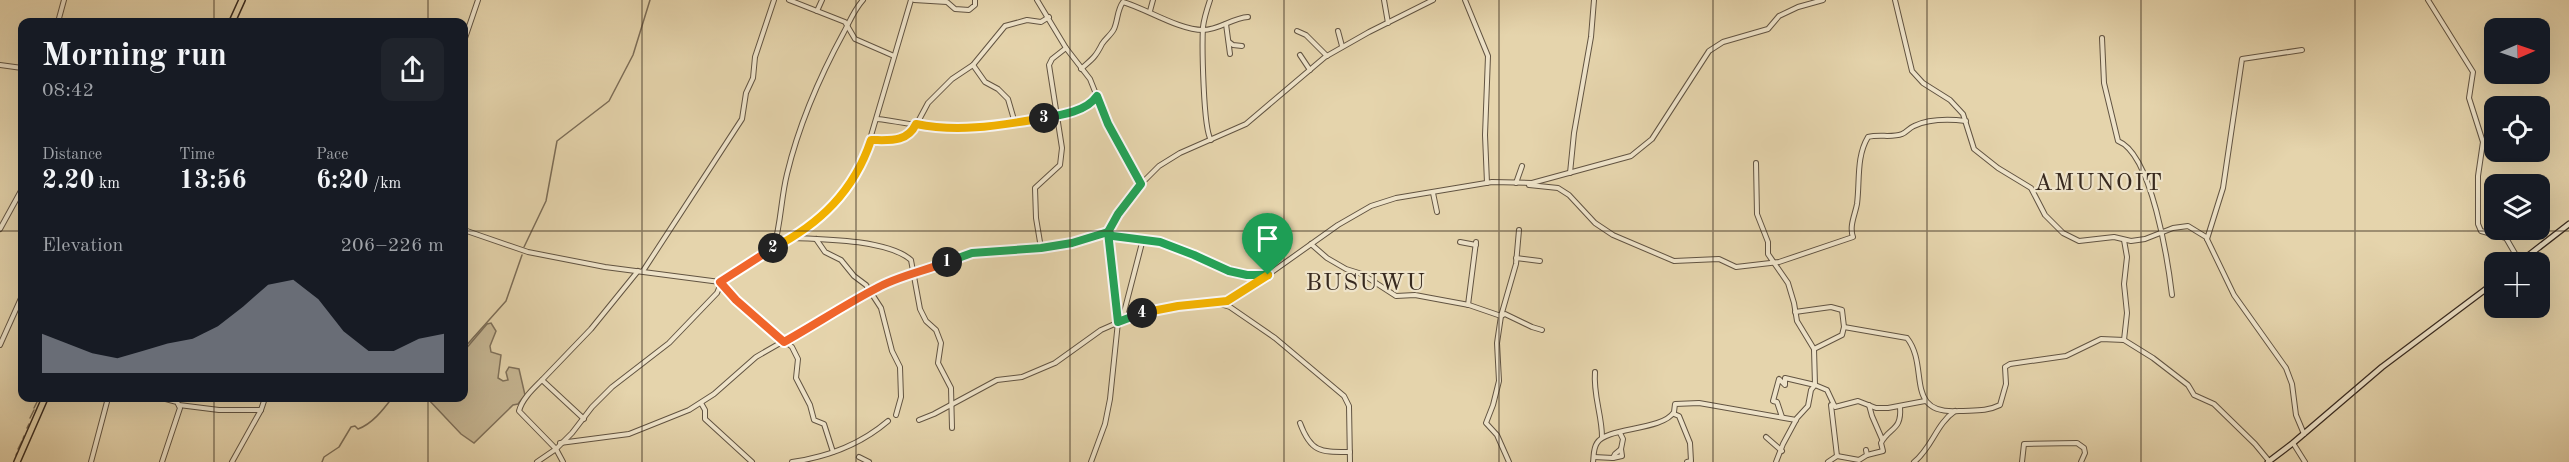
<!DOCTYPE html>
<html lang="en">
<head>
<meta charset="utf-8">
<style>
	body { margin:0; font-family:"Old Standard TT",serif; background:#20242c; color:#f1f3f6; height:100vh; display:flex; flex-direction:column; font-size:22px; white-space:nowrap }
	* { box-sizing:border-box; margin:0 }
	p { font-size:20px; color:#9ea1a6 }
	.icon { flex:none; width:33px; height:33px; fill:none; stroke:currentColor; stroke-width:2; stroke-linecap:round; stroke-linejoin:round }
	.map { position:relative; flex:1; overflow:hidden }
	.sheet { position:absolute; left:18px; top:18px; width:450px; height:384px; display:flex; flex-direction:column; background:#171b24; border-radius:12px; box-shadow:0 6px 24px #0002 }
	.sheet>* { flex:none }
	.needle { width:39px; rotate:88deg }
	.buttons { position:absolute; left:2484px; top:18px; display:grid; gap:12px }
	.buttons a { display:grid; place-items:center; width:66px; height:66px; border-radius:12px; background:#171b24; box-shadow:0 6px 24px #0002; font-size:30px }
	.pin { position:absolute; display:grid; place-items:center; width:51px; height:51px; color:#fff; margin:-62px -26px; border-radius:50% 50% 50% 0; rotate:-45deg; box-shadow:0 0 6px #0007 }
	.pin .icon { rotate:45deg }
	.km { position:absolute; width:30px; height:30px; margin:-15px; border-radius:50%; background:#222; color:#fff; font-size:16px; line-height:30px; text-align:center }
	.round { display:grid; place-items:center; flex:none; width:63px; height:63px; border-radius:12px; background:#20242c }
	.overview { display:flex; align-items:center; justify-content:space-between; height:102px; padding:0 24px }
	h1 { font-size:33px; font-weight:800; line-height:45px }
	.figures { display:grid; grid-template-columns:repeat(3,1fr); gap:9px; height:102px; padding:6px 24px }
	.figures div { display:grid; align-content:center }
	.figures b { font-size:26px; font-weight:800 }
	.figures small { font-size:16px; font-weight:400 }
	.figures p { font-size:16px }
	.chart { height:168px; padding:12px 24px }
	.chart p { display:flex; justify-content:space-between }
	.chart svg { width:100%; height:108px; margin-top:6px; fill:#8c9099; opacity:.7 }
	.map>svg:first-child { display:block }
	.green { fill:#c7b794; stroke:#7f705a; stroke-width:1.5 }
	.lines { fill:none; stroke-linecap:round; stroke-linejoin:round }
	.stream { stroke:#7c6d57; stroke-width:1.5 }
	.street-casing { stroke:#625442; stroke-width:6 }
	.secondary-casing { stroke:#37291f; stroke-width:7 }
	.primary-casing { stroke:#37291f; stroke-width:8 }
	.street { stroke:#eee3c9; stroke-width:4 }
	.secondary { stroke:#eee3c9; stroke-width:4.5 }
	.primary { stroke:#e5d4ac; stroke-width:5 }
	.split-1-casing { stroke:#fff; stroke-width:12 }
	.split-2-casing { stroke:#fff; stroke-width:12 }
	.split-3-casing { stroke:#fff; stroke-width:12 }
	.split-4-casing { stroke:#fff; stroke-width:12 }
	.split-5-casing { stroke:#fff; stroke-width:12 }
	.split-1 { stroke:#22a559; stroke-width:8 }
	.split-2 { stroke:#f0652b; stroke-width:8 }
	.split-3 { stroke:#f5b400; stroke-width:8 }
	.split-4 { stroke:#22a559; stroke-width:8 }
	.split-5 { stroke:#f5b400; stroke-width:8 }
	.grid { fill:none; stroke:#37291f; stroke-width:1.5; stroke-opacity:0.55 }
	.labels { text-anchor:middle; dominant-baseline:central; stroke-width:4.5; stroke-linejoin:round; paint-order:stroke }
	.quarter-label { font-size:24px; letter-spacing:1.5px; fill:#37291f; stroke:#eee3c9 }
</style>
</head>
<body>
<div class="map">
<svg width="2569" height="462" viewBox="0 0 2569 462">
	<rect width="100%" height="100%" fill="#e5d4ac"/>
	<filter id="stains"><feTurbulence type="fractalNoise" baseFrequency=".00333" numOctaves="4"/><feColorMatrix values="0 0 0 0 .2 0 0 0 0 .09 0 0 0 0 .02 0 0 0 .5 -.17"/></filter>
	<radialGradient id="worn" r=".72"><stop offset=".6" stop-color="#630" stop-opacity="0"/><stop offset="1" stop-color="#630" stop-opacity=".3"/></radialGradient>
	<!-- green -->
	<path class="green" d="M491,323L496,331L490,346L491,352L501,355L498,378L503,381L508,380L506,372L509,367L519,369L525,395L518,404L513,405L474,443L461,434L427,398H464V351L487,324Z"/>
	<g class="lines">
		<!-- stream -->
		<g class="stream">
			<path d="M524,247L546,201L557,141L609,101L633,55L650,0"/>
			<path d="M464,348L506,301L522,255"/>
			<path d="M34,408L39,398"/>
			<path d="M30,418L34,410"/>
			<path d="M27,428L29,424"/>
			<path d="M23,439L24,436"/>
			<path d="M18,449L22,441"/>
			<path d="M16,455L17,453"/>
			<path d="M322,462L324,457L339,447L351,427L355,426L358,429C372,424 383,410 392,398"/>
		</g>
		<defs>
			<g id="street">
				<path d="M789,0L845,22L855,39L894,56"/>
				<path d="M914,0L947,2L955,9L969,10L975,5V0"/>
				<path d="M1037,0L1066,48L1090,79L1108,124L1141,184"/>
				<path d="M1210,0C1207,9 1204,18 1203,27C1202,44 1203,129 1211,140"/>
				<path d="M1384,0L1388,23"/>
				<path d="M1465,0L1488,56L1485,135L1487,183"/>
				<path d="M1895,0L1912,71L1923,83L1950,100L1963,114L1974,149L1998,168L2031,188L2045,215L2063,233L2079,241L2114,237L2131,241L2145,239L2173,228L2188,226L2206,237L2234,295L2286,368L2292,384L2296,415L2304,434"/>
				<path d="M2428,0L2473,72L2469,98L2483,142L2478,176V224L2481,231L2506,238L2520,262"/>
				<path d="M817,11L822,0"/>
				<path d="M1150,11L1153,0"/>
				<path d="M58,22L64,0"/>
				<path d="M1226,24L1230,54"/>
				<path d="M1297,31L1306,35L1327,56"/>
				<path d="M1338,31L1342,46"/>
				<path d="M2102,38L2104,83L2118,141C2152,154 2168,262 2172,295"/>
				<path d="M464,41L478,0"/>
				<path d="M1229,42L1233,45L1242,46"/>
				<path d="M1300,55L1310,70"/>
				<path d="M0,65L22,68"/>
				<path d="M973,65L985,82L998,89L1008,99L1015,123"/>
				<path d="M1081,69C1092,59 1095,58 1102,44C1105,39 1111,35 1114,29C1118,20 1117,10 1123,2C1147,9 1179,30 1203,30C1219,30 1232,18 1248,17"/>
				<path d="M877,119C898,121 920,127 942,128C973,129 1080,122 1097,96"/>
				<path d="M871,140L902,139L913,131L928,103L952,79L973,65L1005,26L1027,20L1041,22L1049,17"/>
				<path d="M1756,163L1757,214L1768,242V254L1788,283L1794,303L1797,321L1814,349L1815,385L1827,390L1835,407L1858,401L1876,408H1888L1925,401"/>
				<path d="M1570,173L1574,133L1591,37L1594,0"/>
				<path d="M1516,183L1522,166"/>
				<path d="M1529,185L1558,188L1569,195L1595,223L1613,235L1674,261L1719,259L1736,267L1779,262L1853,237C1849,226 1855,215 1857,204C1860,181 1856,157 1868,137C1879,134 1892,138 1902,134C1906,133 1909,128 1914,126C1929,119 1949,119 1966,121"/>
				<path d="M1433,193L1437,212"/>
				<path d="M0,229L22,189"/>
				<path d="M464,230L528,252L605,267L720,282L736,300L792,347L798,359L796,378L810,405L814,420L824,424L833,452"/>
				<path d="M794,238C824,239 888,240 911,260L920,309L926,321L936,330L941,343L938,363L951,388L952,428"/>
				<path d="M816,239L825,252L841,260L854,276L866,285L881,308L892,351L900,367L901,397L896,415"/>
				<path d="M2207,239L2223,188L2242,59L2302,50"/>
				<path d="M2124,240L2127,257L2124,284L2127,313L2124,340"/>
				<path d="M1460,242L1476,245"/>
				<path d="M1311,244L1327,258L1346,269L1362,274L1396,296L1415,295L1431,298L1469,305L1501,316L1505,314L1532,327L1542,330"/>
				<path d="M774,247C781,223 781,198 787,174C799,124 820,76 844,32C850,21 854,10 863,0"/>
				<path d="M1041,248L1036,218L1035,188L1060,165L1062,148L1049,65L1052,59L1066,48"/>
				<path d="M1516,258L1540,261"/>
				<path d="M643,271L742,119L746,93L753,78L755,57L774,0"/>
				<path d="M1220,304L1230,307L1275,338L1344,396L1349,406L1350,462"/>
				<path d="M1468,305L1476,242"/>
				<path d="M1795,312L1831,307L1842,310L1844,327L1842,335L1814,349"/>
				<path d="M1122,320L1143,239"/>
				<path d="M1844,327L1907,338C1930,367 1903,415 1959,411C1973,410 1986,412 2000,405L2006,384L2005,367L2010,364L2066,356L2101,339L2124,340L2153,358L2188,385L2194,395L2214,404L2255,444L2269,461"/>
				<path d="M0,345L22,296"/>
				<path d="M1595,372C1593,395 1602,415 1602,437"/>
				<path d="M542,380C533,389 522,399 519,411L556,449L563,462"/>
				<path d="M162,398L177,402L180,408L162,462"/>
				<path d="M701,403L705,410V419L752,462"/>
				<path d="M179,405L219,410H261"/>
				<path d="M1831,405L1837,456"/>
				<path d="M1869,405L1872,416L1882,439"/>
				<path d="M1674,414L1679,416L1690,443L1691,461L1687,462"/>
				<path d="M584,419L542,380L591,329L638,271"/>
				<path d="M919,420L934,414L997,380L1022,377L1055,363L1101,330L1135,315L1178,306L1227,301L1248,289L1338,225L1371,206L1396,198L1492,182L1532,183L1631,156L1652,139L1709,51L1723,42L1768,29L1779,16L1798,7L1823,0"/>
				<path d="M1300,423C1311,453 1321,452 1350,452"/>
				<path d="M1766,437L1782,451"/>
				<path d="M560,443L629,434L689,410L714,394L756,357L878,287L972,253L1041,248L1072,243L1108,232L1113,236L1160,242L1194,255L1229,271L1247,275H1268"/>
				<path d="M2293,443L2305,462"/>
				<path d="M1867,455L1883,451L1881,443C1889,427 1902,431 1900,407"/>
				<path d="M859,457L869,462"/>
				<path d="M1594,457L1613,458L1615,454L1621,449L1623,439L1620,433"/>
				<path d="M1613,458L1622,456L1621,449"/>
				<path d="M91,462L108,398"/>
				<path d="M232,462L261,410L265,398"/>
				<path d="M537,462L556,449L572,433L592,407L612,387L669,343L717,293C725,266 771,252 793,238C823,218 852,190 865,156L911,0"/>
				<path d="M792,462C827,457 860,445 888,421"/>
				<path d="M1091,462L1105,424L1110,399L1118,322L1108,232L1118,214L1141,184L1159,166L1180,153L1246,124L1325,57L1369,32L1433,0"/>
				<path d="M1509,462L1497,435L1486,423L1493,405L1499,381L1497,343L1501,316L1516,264L1519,230"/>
				<path d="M1593,462C1594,456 1593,449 1597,443C1606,427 1662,431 1674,412L1675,404L1699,403L1796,420"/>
				<path d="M1776,462L1783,444L1797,418L1808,406L1811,390L1815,385L1785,378V385L1779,379L1773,401L1777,402L1782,417"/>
				<path d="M1828,462L1837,456L1859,460L1867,455L1866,450"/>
				<path d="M1914,462C1932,448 1936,424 1955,411"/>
				<path d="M2022,462L2024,444L2077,443L2084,448L2085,453L2081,462"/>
			</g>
			<g id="secondary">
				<path d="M2520,262L2569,224"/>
				<path d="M2268,462L2293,443L2382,367L2494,283"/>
			</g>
			<g id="primary">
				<path d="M232,22L242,0"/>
				<path d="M17,462L45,398"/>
			</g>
		</defs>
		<!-- street casing -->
		<use href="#street" class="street-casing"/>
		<!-- secondary casing -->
		<use href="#secondary" class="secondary-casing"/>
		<!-- primary casing -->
		<use href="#primary" class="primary-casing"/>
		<!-- street -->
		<use href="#street" class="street"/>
		<!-- secondary -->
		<use href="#secondary" class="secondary"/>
		<!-- primary -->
		<use href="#primary" class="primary"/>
	</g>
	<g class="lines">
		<defs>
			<path id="split-1" d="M947,262L972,253L1041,248L1072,243L1108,232L1113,236L1160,242L1194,255L1229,271L1247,275H1268"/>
			<path id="split-2" d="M773,248L720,282L736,300L784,342C816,324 846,304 877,288C898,276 925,271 947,262"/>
			<path id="split-3" d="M773,248C820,224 854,191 871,140C889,140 907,143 916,124C960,133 1001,125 1044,118"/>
			<path id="split-4" d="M1044,118C1062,115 1087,111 1097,96L1108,124L1141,184L1118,214L1108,232L1118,322L1142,313"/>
			<path id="split-5" d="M1142,313L1178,306L1227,301L1268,275"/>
		</defs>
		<!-- split-1 casing -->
		<use href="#split-1" class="split-1-casing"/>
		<!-- split-2 casing -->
		<use href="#split-2" class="split-2-casing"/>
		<!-- split-3 casing -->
		<use href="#split-3" class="split-3-casing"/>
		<!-- split-4 casing -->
		<use href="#split-4" class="split-4-casing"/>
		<!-- split-5 casing -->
		<use href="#split-5" class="split-5-casing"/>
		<!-- split-1 -->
		<use href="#split-1" class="split-1"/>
		<!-- split-2 -->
		<use href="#split-2" class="split-2"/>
		<!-- split-3 -->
		<use href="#split-3" class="split-3"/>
		<!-- split-4 -->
		<use href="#split-4" class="split-4"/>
		<!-- split-5 -->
		<use href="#split-5" class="split-5"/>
	</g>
	<!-- grid -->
	<path class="grid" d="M214,0V22M428,0V22M642,0V462M856,0V462M1070,0V462M1284,0V462M1499,0V462M1713,0V462M1927,0V462M2141,0V462M2355,0V462M0,231H22M464,231H2569M214,398V462M428,398V462"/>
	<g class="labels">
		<!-- quarter labels -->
		<g class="quarter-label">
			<text x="2099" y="184">AMUNOIT</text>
			<text x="1366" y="284">BUSUWU</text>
		</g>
	</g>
	<rect width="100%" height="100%" filter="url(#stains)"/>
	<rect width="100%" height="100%" fill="url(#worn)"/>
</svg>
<div class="buttons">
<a><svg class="needle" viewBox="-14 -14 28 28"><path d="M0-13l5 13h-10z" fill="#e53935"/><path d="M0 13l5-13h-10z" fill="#9ea1a6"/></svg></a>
<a><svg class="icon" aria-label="locate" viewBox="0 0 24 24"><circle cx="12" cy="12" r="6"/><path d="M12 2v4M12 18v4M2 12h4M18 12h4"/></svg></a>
<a><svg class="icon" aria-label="layers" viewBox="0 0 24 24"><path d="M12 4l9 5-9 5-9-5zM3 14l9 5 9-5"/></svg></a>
<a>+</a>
</div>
<div class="pin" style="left:1268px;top:275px;background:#1e9e55"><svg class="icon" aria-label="arrive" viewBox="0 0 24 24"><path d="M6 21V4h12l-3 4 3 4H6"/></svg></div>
<b class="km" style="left:947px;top:262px">1</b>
<b class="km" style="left:773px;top:248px">2</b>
<b class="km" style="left:1044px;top:118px">3</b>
<b class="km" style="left:1142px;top:313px">4</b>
<section class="sheet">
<div class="overview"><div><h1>Morning run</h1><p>08:42</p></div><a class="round"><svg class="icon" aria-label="share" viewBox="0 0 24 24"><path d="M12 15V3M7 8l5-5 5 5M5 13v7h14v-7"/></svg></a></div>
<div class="figures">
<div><p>Distance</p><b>2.20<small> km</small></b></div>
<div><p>Time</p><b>13:56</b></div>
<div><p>Pace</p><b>6:20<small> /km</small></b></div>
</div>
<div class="chart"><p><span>Elevation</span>206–226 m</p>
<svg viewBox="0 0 160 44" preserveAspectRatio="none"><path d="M0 44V28L10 32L20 36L30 38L40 35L50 32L60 30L70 25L80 17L90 8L100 6L110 14L120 27L130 35L140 35L150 30L160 28V44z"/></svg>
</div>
</section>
</div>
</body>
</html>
